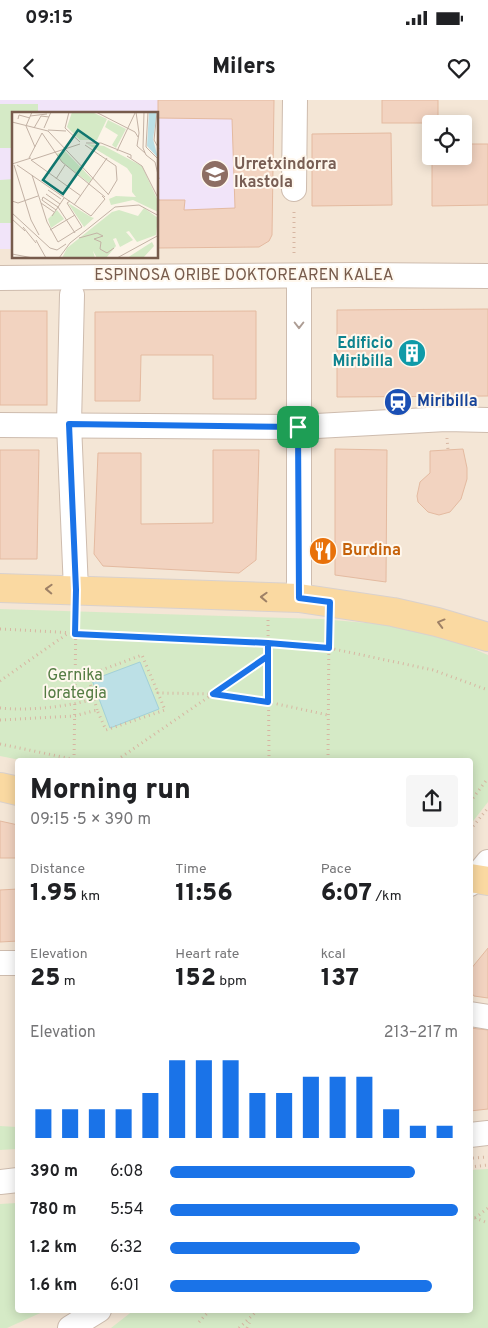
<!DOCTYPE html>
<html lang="en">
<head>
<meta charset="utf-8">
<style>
	body { margin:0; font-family:Overpass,sans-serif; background:#f6f6f6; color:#202124; height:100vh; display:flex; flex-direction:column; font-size:19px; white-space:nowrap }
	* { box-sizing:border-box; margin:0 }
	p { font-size:16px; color:#757577 }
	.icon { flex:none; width:28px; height:28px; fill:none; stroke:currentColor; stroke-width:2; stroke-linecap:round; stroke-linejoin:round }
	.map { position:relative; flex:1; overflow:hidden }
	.details { position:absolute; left:15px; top:658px; width:458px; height:555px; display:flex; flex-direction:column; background:#fff; border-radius:5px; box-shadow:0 2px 12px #0003 }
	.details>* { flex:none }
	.controls { position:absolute; left:422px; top:15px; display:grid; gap:10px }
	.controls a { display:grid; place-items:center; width:50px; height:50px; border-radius:5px; background:#fff; box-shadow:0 2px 12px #0003; font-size:25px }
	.pin { position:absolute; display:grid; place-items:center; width:42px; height:42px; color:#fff; margin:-21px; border-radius:10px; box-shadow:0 2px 8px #0006 }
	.round { display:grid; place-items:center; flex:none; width:52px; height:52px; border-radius:5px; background:#f6f6f6 }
	.head { display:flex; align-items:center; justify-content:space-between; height:85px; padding:0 15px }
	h1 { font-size:28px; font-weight:800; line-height:38px }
	.metrics { display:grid; grid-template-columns:repeat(3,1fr); gap:8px; height:85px; padding:5px 15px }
	.metrics div { display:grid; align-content:center }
	.metrics b { font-size:25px; font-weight:800 }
	.metrics small { font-size:14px; font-weight:400 }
	.metrics p { font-size:14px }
	.chart { height:140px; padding:10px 15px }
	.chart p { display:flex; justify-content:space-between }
	.chart svg { width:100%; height:90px; margin-top:5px; stroke:#1a73e8; stroke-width:6 }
	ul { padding:0 15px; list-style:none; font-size:16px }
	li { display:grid; grid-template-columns:80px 60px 1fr; align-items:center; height:38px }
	li i { height:12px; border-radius:6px; background:#1a73e8 }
	.status { display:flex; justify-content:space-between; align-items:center; height:35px; padding:0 25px; background:#fff; direction:ltr }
	.status svg { height:14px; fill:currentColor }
	header { display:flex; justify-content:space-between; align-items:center; height:65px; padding:0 15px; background:#fff; font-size:22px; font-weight:800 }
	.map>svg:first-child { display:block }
	.residential { fill:#f4e6d6; fill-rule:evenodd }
	.education { fill:#f1e4f9 }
	.green { fill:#d5eac6 }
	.water { fill:#bce0e6; stroke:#a2d0d8 }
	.building { fill:#f2d3c0; stroke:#e4baa0 }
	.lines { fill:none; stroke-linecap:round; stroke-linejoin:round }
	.minor-casing { stroke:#cebcae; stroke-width:26 }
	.major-casing { stroke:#d9d1cd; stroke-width:30 }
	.path { stroke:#d7b6a2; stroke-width:3; stroke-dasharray:1 4; stroke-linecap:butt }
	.minor { stroke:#fff; stroke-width:24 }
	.major { stroke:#fad9a1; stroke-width:28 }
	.oneway { stroke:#ad9d94 }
	.oneway2 { stroke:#9e8166 }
	.route-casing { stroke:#fff; stroke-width:10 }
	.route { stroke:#1a73e8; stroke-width:6 }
	.labels { text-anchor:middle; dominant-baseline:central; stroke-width:4; stroke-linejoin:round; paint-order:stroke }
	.education-label { font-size:16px; font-weight:bold; fill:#785e54; stroke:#fff8ee; text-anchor:start }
	.street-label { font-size:16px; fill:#775b4c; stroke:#fff8ee }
	.culture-label { font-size:16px; font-weight:bold; fill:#0d838f; stroke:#fff8ee; text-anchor:end }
	.transit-label { font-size:16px; font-weight:bold; fill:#164399; stroke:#fff8ee; text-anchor:start }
	.food-label { font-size:16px; font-weight:bold; fill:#c56008; stroke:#fff8ee; text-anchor:start }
	.park-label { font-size:16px; fill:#547c43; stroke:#fff8ee }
	.inset-road { fill:none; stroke:#c3b2a5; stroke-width:1 }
	.view { fill:#0f766e; fill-opacity:0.15; stroke:#0f766e; stroke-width:2.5 }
	.inset-edge { fill:none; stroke:#775b4c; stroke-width:2.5 }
</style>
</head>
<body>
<div class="status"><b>09:15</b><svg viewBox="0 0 49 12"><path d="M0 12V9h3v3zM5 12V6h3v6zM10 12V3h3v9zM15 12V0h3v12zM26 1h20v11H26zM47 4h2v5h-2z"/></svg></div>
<header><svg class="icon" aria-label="back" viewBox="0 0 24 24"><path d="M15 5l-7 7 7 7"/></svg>Milers<svg class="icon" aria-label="heart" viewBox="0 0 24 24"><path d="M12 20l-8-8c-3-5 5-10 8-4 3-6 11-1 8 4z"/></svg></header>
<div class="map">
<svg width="488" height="1228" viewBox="0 0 488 1228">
	<rect width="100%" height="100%" fill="#fcf4e8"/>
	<!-- residential -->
	<path class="residential" d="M0,0H488V1228H0ZM14,14H158V158H14ZM431,24H464V56H431ZM18,660H470V1210H18Z"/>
	<!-- education -->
	<path class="education" d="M0,0H274L269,141L259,147L158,148V14H14V149H0Z"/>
	<!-- green -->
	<g class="green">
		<path d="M0,4H38V14H14V48H0Z"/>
		<path d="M14,79V123H0V80Z"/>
		<path d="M0,509L321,519L425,528L488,555V702L470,725V660H20L0,656Z"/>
		<path d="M0,1026L17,1027V1049L0,1050Z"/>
		<path d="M488,1069V1228H111L134,1210H470V1070Z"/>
		<path d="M17,1103L18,1210H47L7,1228H0V1104Z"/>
	</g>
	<!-- water -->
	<path class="water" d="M140,562L159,609L110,628L92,580Z"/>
	<!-- building -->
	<g class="building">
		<path d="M158,0H274L272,135L269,141L259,147L158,148V100H185L184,110L235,108L232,19L158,18Z"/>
		<rect x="382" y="0" width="56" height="23"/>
		<path d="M391,33L392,105L312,106V34Z"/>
		<path d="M464,44H488V105L432,106V56H464Z"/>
		<path d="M488,209V296L337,297V210Z"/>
		<rect x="0" y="211" width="47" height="94"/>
		<path d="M256,211V299H213V255H141L140,301H95V212Z"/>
		<path d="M335,349L387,350L386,482L335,475Z"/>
		<path d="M463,349L467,368V379L461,399L450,412L439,415L428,412L418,402L417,396L420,382L430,373V351Z"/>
		<path d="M0,350H39L37,459H0Z"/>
		<path d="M213,350H259L256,460L239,473L103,466L94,454L98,353H141V424L213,423Z"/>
		<path d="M0,721L18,725V758H0Z"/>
		<path d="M18,789V841L0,842V790Z"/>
		<path d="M488,848V898L474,896L470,891V870Z"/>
		<path d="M470,928L488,930V1009L470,1011Z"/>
	</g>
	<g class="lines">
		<defs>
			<g id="minor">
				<path d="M294,89L295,0"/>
				<path d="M299,176V498"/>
				<path d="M0,178L357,175L488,176"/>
				<path d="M72,195L69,324L76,490"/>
				<path d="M0,325L298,327L446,319L488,320"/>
				<path d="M470,784L488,762"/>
				<path d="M0,863H18"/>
				<path d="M470,914L488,917"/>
				<path d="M470,1035L488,1033"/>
				<path d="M0,1082L18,1080"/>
				<path d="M70,1228L99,1210"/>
			</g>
			<g id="major">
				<path d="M0,488L299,498L393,512L437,522L488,537"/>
				<path d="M0,687L18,691"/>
				<path d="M470,778L488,781"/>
			</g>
		</defs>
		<!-- minor casing -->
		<use href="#minor" class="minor-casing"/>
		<!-- major casing -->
		<use href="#major" class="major-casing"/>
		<!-- path -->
		<g class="path">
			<path d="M294,153V109"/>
			<path d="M447,338L448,350"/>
			<path d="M268,520L269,660"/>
			<path d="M0,529L268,543L329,548L433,570L488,590"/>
			<path d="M0,581L67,534"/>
			<path d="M0,608C31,611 64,607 95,599"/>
			<path d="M97,610L88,575L142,555L158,593"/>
			<path d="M0,620L74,616L97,610L106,630L165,610L158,593L213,594L268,602L328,615"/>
			<path d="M0,644L77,660"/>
			<path d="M74,660L76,513"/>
			<path d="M117,660L268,556"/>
			<path d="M328,660L329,525"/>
			<path d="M470,702L488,678"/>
			<path d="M470,730L488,708"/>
			<path d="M473,1058L488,1057"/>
			<path d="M470,1067L488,1065"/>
			<path d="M470,1116L488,1123"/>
			<path d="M475,1118L488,1108"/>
			<path d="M199,1222L210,1210"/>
			<path d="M239,1228L258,1210"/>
			<path d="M247,1228L251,1219"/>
		</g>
		<!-- minor -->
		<use href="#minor" class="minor"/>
		<!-- major -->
		<use href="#major" class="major"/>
	</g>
	<!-- one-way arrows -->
	<defs><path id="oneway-chevron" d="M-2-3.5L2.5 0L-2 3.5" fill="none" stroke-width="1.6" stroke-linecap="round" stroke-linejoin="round" transform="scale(1.25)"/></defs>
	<use class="oneway" href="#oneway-chevron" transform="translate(299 225) rotate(90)"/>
	<g class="oneway2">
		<use href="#oneway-chevron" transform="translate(49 489) rotate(-178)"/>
		<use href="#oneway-chevron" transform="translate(264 497) rotate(-178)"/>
		<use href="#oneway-chevron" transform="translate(441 523) rotate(-165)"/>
	</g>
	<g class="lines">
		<defs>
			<path id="route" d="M298,327L69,324L76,490L75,534L268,543V556L213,594L268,602V543L329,548L330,502L299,498L298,327"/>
		</defs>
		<!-- route casing -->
		<use href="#route" class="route-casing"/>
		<!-- route -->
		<use href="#route" class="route"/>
	</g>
	<!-- icons -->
	<defs>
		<symbol id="school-disc" viewBox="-11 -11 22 22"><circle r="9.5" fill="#8d6e63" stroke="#fff8ee"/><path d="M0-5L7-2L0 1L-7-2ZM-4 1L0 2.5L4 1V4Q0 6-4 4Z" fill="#fff"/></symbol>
		<symbol id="building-disc" viewBox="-11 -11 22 22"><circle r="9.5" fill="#0f9aa8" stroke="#fff8ee"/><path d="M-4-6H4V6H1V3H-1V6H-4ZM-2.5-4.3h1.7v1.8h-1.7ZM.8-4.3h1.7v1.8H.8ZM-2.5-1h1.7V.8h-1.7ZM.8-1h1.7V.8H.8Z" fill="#fff"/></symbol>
		<symbol id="station-disc" viewBox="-11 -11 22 22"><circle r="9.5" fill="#1a4fb4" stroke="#fff8ee"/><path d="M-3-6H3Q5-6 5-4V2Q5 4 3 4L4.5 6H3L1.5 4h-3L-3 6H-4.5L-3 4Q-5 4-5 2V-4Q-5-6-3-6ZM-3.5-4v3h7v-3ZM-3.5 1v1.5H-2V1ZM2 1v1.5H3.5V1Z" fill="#fff"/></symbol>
		<symbol id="restaurant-disc" viewBox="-11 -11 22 22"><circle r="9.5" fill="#e8710a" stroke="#fff8ee"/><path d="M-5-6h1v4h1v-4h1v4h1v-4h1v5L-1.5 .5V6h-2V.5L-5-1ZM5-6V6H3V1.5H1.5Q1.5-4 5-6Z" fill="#fff"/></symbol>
	</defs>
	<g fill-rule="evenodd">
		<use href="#school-disc" x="199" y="58" width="32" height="32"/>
		<use href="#building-disc" x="396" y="237" width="32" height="32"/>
		<use href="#station-disc" x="382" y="286" width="32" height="32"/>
		<use href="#restaurant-disc" x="307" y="435" width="32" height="32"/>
	</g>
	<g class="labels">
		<!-- education labels -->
		<g class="education-label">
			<text x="234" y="65">Urretxindorra<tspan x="234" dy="18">Ikastola</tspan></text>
		</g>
		<!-- street labels -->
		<g class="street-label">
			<text x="244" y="176">ESPINOSA ORIBE DOKTOREAREN KALEA</text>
		</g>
		<!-- culture labels -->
		<g class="culture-label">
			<text x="393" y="244">Edificio<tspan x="393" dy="18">Miribilla</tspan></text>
		</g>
		<!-- transit labels -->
		<g class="transit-label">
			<text x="417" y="302">Miribilla</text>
		</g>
		<!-- food labels -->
		<g class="food-label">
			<text x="342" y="451">Burdina</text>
		</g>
		<!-- park labels -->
		<g class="park-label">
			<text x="75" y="576">Gernika<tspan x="75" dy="18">lorategia</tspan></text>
		</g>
	</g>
	<!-- overview -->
	<g transform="translate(12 12)">
		<rect width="146" height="146" fill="#fcf4e8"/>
		<path d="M60,0H80L95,7L85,28H68L55,15ZM96,8L114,17L104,36L100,33L106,23L93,15ZM75,32L92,34L130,54L146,89V100L121,88L99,93L97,87L104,84L124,85L120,80V63L115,56ZM53,39L80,67L77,71L49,49L44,42ZM56,91L79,105L82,106L72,115ZM132,96L146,106L144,123L125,130L117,119L114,120L121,128L108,135L104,126L101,127L104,134L94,146H85L81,139L83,146H50L55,136L100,100L107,98L126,104ZM45,98L52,107L39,116L36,107ZM140,130L142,134L131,146H115Z" fill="#d5eac6"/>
		<path d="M137,0H145L141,27L146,46L135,34Z" fill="#bce0e6"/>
		<path class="inset-road" d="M20,0L14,14L23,35M57,0L53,16L68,30M84,0L123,20L126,25M124,0L127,21L125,34L133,41M132,0L131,36L134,43L143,50L147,67M136,0L134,35L147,48M145,0L142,28L147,37M18,4L35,2M6,7L7,3L18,6M0,10L36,19M22,16L29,4L37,5M32,16L39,0M36,18L54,19M36,19L96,82M30,21L50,50L93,85M74,31H89L119,43V46M73,33L104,54L105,68L96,83M105,39L123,1M115,44L130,54L147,88M17,46L30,21M19,48L69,84M19,48L68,32M0,52L19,46M2,53L19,108L27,123M5,53L79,104L93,87L90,84M20,63L35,110L46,130L70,115L55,91L58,89M44,67L53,53M36,78L49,87M34,82L48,92M31,85L46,95L63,121M31,85L30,88L44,98M0,89L6,91L26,84M29,91L42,100M62,93L95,46M0,101L38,136L45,138L54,132M40,104L52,86M0,107L13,119M11,115L24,131M38,118L63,103M67,126L85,121L91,124L82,127L89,130L88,137L95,141L102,136M24,128L34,146M0,142L21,146M47,146L58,131L103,95L127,93L147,104M105,146L147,123"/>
		<path class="view" d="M66,18L86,32L51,82L31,68Z"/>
		<rect width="146" height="146" class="inset-edge"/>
	</g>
</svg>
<div class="controls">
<a><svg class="icon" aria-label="locate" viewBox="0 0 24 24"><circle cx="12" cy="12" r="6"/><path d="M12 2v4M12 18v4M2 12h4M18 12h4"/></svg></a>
</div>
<div class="pin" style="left:298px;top:327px;background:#1e9e55"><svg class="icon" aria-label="arrive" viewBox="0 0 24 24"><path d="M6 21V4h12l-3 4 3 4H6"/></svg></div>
<section class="details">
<div class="head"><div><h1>Morning run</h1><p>09:15 · 5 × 390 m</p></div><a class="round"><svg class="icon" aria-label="share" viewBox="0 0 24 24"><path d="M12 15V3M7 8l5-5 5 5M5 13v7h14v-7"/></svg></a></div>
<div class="metrics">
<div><p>Distance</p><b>1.95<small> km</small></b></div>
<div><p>Time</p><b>11:56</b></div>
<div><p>Pace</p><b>6:07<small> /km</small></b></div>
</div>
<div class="metrics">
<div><p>Elevation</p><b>25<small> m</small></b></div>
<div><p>Heart rate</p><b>152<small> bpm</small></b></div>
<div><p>kcal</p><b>137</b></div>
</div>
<div class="chart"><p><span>Elevation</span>213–217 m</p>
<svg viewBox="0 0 160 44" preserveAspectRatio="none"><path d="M5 44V30M15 44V30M25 44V30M35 44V30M45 44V22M55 44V6M65 44V6M75 44V6M85 44V22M95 44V22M105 44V14M115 44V14M125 44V14M135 44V30M145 44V38M155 44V38"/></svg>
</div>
<ul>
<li><b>390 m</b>6:08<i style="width:85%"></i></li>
<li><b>780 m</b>5:54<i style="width:100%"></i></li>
<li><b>1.2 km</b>6:32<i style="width:66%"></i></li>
<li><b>1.6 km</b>6:01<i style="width:91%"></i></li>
</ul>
</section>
</div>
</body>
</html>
